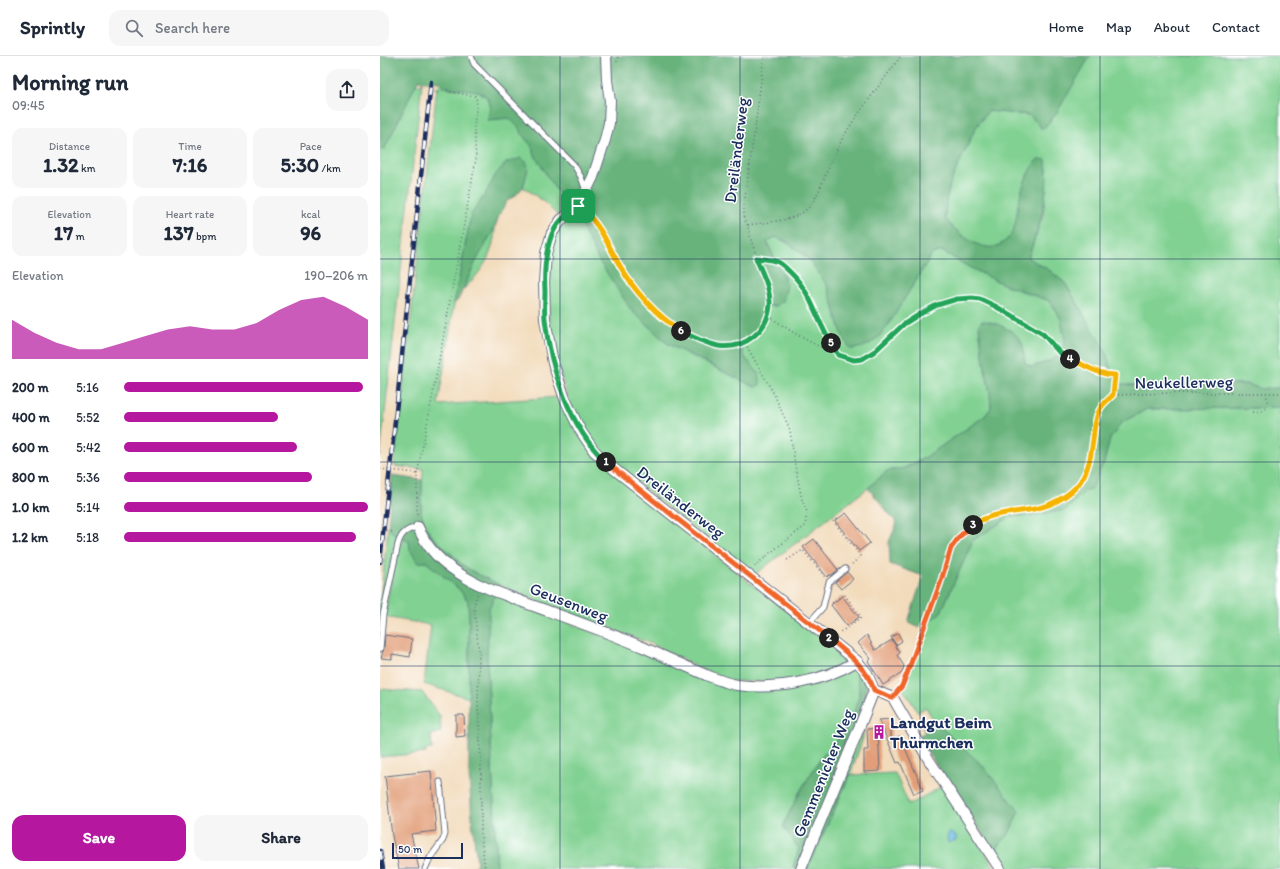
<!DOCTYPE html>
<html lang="en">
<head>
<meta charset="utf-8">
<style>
	body { margin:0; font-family:Itim,sans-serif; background:#f6f6f7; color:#1f2937; height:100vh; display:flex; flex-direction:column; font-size:15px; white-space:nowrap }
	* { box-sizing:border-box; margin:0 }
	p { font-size:13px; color:#747a83 }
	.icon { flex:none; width:22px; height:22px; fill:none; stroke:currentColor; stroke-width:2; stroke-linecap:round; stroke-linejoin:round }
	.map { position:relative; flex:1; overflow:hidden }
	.drawer { display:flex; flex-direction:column; background:#fff; width:380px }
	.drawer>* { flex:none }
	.scale { position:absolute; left:12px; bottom:10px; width:71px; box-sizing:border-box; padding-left:4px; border:2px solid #1b2f5e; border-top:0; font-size:11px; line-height:14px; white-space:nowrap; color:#1b2f5e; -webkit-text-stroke:3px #fff; paint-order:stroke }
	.pin { position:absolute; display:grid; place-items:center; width:34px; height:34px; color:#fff; margin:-17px; border-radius:8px; box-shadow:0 2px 6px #0006 }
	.km { position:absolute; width:20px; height:20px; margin:-10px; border-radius:50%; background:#222; color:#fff; font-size:11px; line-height:20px; text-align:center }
	.round { display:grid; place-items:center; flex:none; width:42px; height:42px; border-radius:12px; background:#f6f6f7 }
	.head { display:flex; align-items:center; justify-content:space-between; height:68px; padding:0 12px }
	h1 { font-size:22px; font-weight:700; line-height:30px }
	.metrics { display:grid; grid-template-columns:repeat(3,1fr); gap:6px; height:68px; padding:4px 12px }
	.metrics div { display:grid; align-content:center; border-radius:10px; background:#f6f6f7; text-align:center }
	.metrics b { font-size:20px; font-weight:700 }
	.metrics small { font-size:11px; font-weight:400 }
	.metrics p { font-size:11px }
	.chart { height:112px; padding:8px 12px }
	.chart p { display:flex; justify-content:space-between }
	.chart svg { width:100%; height:72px; margin-top:4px; fill:#b5179e; opacity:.7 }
	.button { display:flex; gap:8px; margin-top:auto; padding:8px 12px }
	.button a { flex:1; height:46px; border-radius:12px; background:#b5179e; color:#fff; font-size:16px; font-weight:700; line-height:46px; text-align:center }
	.button a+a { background:#f6f6f7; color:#1f2937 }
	ul { padding:0 12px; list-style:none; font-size:13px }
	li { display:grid; grid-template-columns:64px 48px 1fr; align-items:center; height:30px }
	li i { height:10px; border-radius:5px; background:#b5179e }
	header { display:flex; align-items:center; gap:24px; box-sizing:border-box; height:56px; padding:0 20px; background:#fff; border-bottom:1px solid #e0e1e3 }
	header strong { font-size:19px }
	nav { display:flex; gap:22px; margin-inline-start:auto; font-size:14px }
	.search { width:280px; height:36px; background:#f6f6f7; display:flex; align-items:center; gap:10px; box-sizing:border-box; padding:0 14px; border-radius:12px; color:#747a83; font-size:15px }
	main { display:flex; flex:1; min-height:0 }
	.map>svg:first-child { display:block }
	.green { fill:#81d192; stroke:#4e8078 }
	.forest { fill:#68b37c; stroke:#42716d }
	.water { fill:#61b9de; stroke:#3e749e }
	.building { fill:#e29e78 }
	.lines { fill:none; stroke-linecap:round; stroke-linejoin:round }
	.lane-casing { stroke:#666b7f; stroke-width:7 }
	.street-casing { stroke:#666b7f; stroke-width:12 }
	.path { stroke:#666b7f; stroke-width:1.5; stroke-dasharray:1 3; stroke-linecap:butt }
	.lane { stroke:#fff; stroke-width:5 }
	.street { stroke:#fff; stroke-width:10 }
	.rail-casing { stroke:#1b2f5e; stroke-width:4.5 }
	.rail { stroke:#fff; stroke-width:3; stroke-dasharray:9; stroke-linecap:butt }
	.path-bridge { stroke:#666b7f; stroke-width:1.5; stroke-dasharray:1 3; stroke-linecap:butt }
	.split-1-casing { stroke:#fff; stroke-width:8 }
	.split-2-casing { stroke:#fff; stroke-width:8 }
	.split-3-casing { stroke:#fff; stroke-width:8 }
	.split-4-casing { stroke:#fff; stroke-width:8 }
	.split-5-casing { stroke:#fff; stroke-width:8 }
	.split-6-casing { stroke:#fff; stroke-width:8 }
	.split-7-casing { stroke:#fff; stroke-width:8 }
	.split-1 { stroke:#22a559; stroke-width:5 }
	.split-2 { stroke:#f0652b; stroke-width:5 }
	.split-3 { stroke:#f0652b; stroke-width:5 }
	.split-4 { stroke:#f5b400; stroke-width:5 }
	.split-5 { stroke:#22a559; stroke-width:5 }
	.split-6 { stroke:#22a559; stroke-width:5 }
	.split-7 { stroke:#f5b400; stroke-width:5 }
	.grid { fill:none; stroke:#1b2f5e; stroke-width:1; stroke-opacity:0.55 }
	.labels { text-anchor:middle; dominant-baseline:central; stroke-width:3; stroke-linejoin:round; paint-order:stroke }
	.street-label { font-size:17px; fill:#1b2f5e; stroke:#fff }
	.poi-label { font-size:17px; font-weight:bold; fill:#1b2f5e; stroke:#fff; text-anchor:start }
</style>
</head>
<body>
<header>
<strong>Sprintly</strong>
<div class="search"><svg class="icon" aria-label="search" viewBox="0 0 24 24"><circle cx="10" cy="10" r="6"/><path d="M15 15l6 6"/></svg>Search here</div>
<nav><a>Home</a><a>Map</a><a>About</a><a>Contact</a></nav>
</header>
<main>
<section class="drawer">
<div class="head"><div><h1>Morning run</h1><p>09:45</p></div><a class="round"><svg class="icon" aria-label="share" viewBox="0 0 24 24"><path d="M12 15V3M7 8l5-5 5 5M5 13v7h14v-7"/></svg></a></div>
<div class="metrics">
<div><p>Distance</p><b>1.32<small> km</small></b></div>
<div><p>Time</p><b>7:16</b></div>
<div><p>Pace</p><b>5:30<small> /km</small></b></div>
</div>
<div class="metrics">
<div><p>Elevation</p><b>17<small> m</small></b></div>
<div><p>Heart rate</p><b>137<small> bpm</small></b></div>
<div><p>kcal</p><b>96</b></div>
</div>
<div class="chart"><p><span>Elevation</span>190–206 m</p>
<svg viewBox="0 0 160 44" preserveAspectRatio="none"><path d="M0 44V20L10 28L20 34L30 38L40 38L50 34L60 30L70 26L80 24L90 26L100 26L110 22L120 14L130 8L140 6L150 12L160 20V44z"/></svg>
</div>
<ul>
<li><b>200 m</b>5:16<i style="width:98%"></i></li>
<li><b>400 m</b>5:52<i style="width:63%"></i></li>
<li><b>600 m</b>5:42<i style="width:71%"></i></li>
<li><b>800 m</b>5:36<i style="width:77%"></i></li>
<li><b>1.0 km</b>5:14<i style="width:100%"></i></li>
<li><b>1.2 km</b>5:18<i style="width:95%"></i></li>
</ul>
<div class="button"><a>Save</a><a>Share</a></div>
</section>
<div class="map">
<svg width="900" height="813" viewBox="0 0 900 813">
	<rect width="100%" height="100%" fill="#fff"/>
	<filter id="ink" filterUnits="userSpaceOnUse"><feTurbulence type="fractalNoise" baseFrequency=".025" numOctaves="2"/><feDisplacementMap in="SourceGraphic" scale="8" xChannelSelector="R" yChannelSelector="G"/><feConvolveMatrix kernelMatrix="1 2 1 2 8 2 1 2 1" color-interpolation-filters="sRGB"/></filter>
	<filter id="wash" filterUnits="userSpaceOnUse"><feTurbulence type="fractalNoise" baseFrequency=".012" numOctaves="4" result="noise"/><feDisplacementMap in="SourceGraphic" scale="16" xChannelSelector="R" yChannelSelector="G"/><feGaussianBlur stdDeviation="0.9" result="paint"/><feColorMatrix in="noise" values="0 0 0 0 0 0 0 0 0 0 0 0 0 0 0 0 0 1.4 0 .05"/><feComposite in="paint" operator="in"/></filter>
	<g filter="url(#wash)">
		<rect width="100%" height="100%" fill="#f2dbbb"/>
		<!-- green -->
		<g class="green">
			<path d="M710,0H900V332L882,333L866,328L752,329L741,328L733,322L730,313L709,269L698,248L685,227L669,214L648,202L663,159L666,133L667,112L639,145L636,169L631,180L624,186L614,192L601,191L591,186L571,170L565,162L566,145L571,125L596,71L608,55L649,59L658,67L662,74L676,57Z"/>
			<path d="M36,27L39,30L42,27L0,400V93L4,94Z"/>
			<path d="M60,28L69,32L93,33L106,40L110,49L108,64L129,62L139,72L144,81L151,89L156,101L172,128L180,139L192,149L179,161L162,144L143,131L145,124L104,140L91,159L74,248L58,349L179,341L197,378L293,465L369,526L470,603L467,607L443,617L407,626L349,625L321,613L272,588L166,549L120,529L97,518L84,510L53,481L45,470L41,456L43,413L14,410L57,31Z"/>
			<path d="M196,156L218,203L252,254L288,288L358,323L380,320C371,309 360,300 362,286C372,280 386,262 388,250H396L403,245L407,229L387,186L395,181C418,190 434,207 446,228C452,239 454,253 457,264L498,282L507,271L552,198L562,195L589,211L623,228L670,245L680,261L685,283L681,298L668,306L651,311L645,307L630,274L606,265L599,271L605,313L610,336L611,352L605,360L546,401L524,412L507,415L488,432L374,519L297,459L237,409L217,391L202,373L188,341L176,306L169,263V198L174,179L185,163Z"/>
			<path d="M115,171C114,199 102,215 83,234L95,207Z"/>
			<path d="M900,351V813H626L614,795L629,778L577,686L553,664L546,651L538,656L523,633L550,565L561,556L593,484L631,460H651L686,454L705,435L724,406L730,383L741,367L767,353L876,352Z"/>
			<path d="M8,472L18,481L12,501L1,561H0V549Z"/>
			<path d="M23,482L29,485L30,494L38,506H46L79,533L88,545L89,565V642L44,628L51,569L4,561L16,501Z"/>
			<path d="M116,538L349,630L445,625L473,613L476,614L477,620L479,624V640L470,667L451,691L441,702L420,735L403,770L419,793L412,813H117L107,603L109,552Z"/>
			<path d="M0,633L42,636L60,660L61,676L51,679L52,693H46V697L0,701Z"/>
			<path d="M484,673L483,682L470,719L515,717L529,749L562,730L616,813H427L470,719L464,715Z"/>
		</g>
		<!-- forest -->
		<g class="forest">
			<path d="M0,0H710L676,58L662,74L658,67L649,59L608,55L596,71L571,125L566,145L565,162C574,174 591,189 607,191C613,192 616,191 621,188C638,178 635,161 639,144C643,129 647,115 658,103L666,104C670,140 659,169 648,202L669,214L685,227L726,296L733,322L741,328L752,329L866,328L882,333L900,332V351L876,352L767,353L741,367L730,383L724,406L712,432L705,435L686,454L651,460H631L593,484L561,556L550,565H544L539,572L528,566L543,520L510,508L509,486L517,467L488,432L507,415L525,412L546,401L605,360L611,352L610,336L605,313L599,271L601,265C612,264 636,275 641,285C644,289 644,302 645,307L651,311L668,306L681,298L685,283L680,261L670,245L623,228L589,211L562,195L552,198L507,271C495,285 489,292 470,293L462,278L447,229L428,202L406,185L395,181L387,186L407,229L403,245L396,250H388C385,267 376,277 362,286C359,303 372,306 379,319C380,322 380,326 380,329L375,331L288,288L251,254L218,203L192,149L180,139L172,128L156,101L151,89L144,81L139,72L129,62L108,64C109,60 111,53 110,48C106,30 81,35 68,31C63,30 61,28 58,25C51,28 44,25 38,24L4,94L0,93Z"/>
			<path d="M141,102L147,107L148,113L143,131L137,138L127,145L120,157L115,171L95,207L78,244L74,248L91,159L104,140L116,118L126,107Z"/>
			<path d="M12,420L42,424L41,456L45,470L53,481L84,510L97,518L120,529L109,552L107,603L117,813H89L95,811L97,807L92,764L89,717V565L88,545L79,533L46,506H38L30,494L29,485L23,482L18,481L8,472Z"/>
			<path d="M476,614C481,618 486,622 487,628C489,641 465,696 459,711L470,719L427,813H412L419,793L403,770C414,747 426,723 441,703C443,698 448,695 451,691C464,677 476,661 479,641C480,631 477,623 476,614Z"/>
			<path d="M553,664L602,709L639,755L629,778L614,795L538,681L545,676L542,671Z"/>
		</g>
		<!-- water -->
		<path class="water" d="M569,776L577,781L576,784L568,787L567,782Z"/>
		<g id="blocks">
			<!-- building -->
			<g class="building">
				<path d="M466,457L490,487L479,495L455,465Z"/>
				<path d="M434,483L458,514L450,520V518L447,521L423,491Z"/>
				<path d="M467,516L473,523L461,533L455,526Z"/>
				<path d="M462,540L479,561L467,570L451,549Z"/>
				<path d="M518,577L522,585L516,589L511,581Z"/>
				<path d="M5,579L32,583L30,601L12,598V603L1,602L4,593Z"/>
				<path d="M487,579L495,594L512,584L520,597L517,599L524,610L522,617L503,629L488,605L491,603L478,587Z"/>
				<path d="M76,659H84L85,680L76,681Z"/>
				<path d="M511,663V684L520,680L543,734L534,738L520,706L517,707L499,664Z"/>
				<path d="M498,672L500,715L484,716V694H488L487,673Z"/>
				<path d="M51,715L56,775L31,778L39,813H19L12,780L5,720Z"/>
			</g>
		</g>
	</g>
	<g filter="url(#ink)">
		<use href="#blocks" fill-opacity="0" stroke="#666b7f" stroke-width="1"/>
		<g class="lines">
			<defs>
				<g id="lane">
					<path d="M91,0L94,8L194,109L201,121L206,135"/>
					<path d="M429,567L443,551L449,526L465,513"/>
					<path d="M0,593L3,559L18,488C21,477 27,473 38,471"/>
					<path d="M45,813L50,802L63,784L65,778L60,726"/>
				</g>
				<g id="street">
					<path d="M226,0L227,24L230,45L229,67L225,84L213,121L199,150L181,164L172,177L166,197L164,227L165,263L173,307L185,343L200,374L214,395L234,413L477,605L487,617L494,634L513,642L549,704L620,813"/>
					<path d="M38,471C47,494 64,509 85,521C102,532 124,538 143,546C184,561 225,575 265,592C285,601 305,610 326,619C336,623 346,627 357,629C398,634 442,626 477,605"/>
					<path d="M421,813C445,753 471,694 494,634"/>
				</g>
			</defs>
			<!-- lane casing -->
			<use href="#lane" class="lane-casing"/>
			<!-- street casing -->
			<use href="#street" class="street-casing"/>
			<!-- path -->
			<g class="path">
				<path d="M237,6L238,0"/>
				<path d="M206,156C222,170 229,191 240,209C250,229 267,248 284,263C302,279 329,291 353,290C362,289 370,284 377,278C408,249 372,204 368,170C367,168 365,165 364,162C364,159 364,156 364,153C365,135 369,117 371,99C376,66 380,33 384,0"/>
				<path d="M368,169C386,166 406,166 422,157C435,148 440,132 446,118C453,101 462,82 472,67C488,44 505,22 521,0"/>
				<path d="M377,202L397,206L414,220L424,232L429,241L447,280L458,299"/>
				<path d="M389,260C411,276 436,291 463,300C466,302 471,304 474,304C491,305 510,280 523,270C540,255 568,241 592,242C606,243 653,269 664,279C670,284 674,292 680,297C685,302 692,303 699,306C712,312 721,319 735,319L733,339"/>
				<path d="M365,287L394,338L410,374L415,409L422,444L427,456L425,470L390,497L374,511"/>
				<path d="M873,356C888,355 887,352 887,338"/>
				<path d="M28,416L37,418V461"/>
				<path d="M37,418L51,348L96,103L94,71L97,45L95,40L60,34L59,37L53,36"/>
				<path d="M453,465L481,500L471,509"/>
				<path d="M7,475L15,476"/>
				<path d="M407,504L423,494L445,521"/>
				<path d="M97,538L94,550L99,597L98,648L101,705V781L105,813"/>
				<path d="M452,547L464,538L481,561L467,572L458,577"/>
				<path d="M518,635L528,615L561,525L568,499L575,486L598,465L611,459L656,453L667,449L679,444L698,429L705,418L709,408L716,364L719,355L724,347L733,339L789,337H900"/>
			</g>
			<!-- lane -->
			<use href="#lane" class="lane"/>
			<!-- street -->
			<use href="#street" class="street"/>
			<defs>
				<g id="rail">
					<path d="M0,506L51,26"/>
					<path d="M0,795L3,813"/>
				</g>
			</defs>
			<!-- rail casing -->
			<use href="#rail" class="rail-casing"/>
			<!-- rail -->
			<use href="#rail" class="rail"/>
			<!-- path-bridge -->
			<path class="path-bridge" d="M0,413L28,416"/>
		</g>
	</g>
	<g class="lines" filter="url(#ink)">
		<defs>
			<path id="split-1" d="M198,150C188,157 177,166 172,178C165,196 164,217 165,235C165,245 164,254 165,263C170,312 190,372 226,406"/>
			<path id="split-2" d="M226,406L259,433L449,582"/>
			<path id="split-3" d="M449,582C468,598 486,610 494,634L512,642L522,630L528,615L561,525L571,492L580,480L593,469"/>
			<path id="split-4" d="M593,469C611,456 633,457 654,453C670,450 687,441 697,430C710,415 712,394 714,375C715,368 716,361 719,355C722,348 728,344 733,339L735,319C718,319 705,309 690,303"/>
			<path id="split-5" d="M451,287L458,299L474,304L482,303L495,295L524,268L540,258L557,249L577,243L592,242L600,243L615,250L648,269L663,278L679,296L690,303"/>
			<path id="split-6" d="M301,275C312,281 326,287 338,290C364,294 388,275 390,249C391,233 382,217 376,202C383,203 391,203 398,206C402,208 406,212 410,216C433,238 435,262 451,287"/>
			<path id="split-7" d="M198,150C220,166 227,188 240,210C254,235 277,260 301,275"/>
		</defs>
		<!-- split-1 casing -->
		<use href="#split-1" class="split-1-casing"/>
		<!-- split-2 casing -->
		<use href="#split-2" class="split-2-casing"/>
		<!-- split-3 casing -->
		<use href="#split-3" class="split-3-casing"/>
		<!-- split-4 casing -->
		<use href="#split-4" class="split-4-casing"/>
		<!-- split-5 casing -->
		<use href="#split-5" class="split-5-casing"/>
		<!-- split-6 casing -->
		<use href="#split-6" class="split-6-casing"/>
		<!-- split-7 casing -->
		<use href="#split-7" class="split-7-casing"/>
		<!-- split-1 -->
		<use href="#split-1" class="split-1"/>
		<!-- split-2 -->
		<use href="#split-2" class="split-2"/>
		<!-- split-3 -->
		<use href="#split-3" class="split-3"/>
		<!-- split-4 -->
		<use href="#split-4" class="split-4"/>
		<!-- split-5 -->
		<use href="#split-5" class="split-5"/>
		<!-- split-6 -->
		<use href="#split-6" class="split-6"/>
		<!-- split-7 -->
		<use href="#split-7" class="split-7"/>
	</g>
	<!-- grid -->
	<path class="grid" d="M180,0V813M360,0V813M540,0V813M720,0V813M0,203H900M0,406H900M0,610H900"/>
	<!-- icons -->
	<defs>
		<symbol id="building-bare" viewBox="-9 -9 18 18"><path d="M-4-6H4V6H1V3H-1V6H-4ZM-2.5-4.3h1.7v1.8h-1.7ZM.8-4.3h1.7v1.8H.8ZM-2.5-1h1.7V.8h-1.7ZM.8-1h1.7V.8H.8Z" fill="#b5179e" stroke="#fff" stroke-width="2.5" paint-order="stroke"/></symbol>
	</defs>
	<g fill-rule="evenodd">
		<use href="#building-bare" x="489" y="666" width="20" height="20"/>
	</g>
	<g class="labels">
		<!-- street labels -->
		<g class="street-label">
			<text transform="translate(356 94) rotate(-83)">Dreiländerweg</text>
			<text transform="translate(804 326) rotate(-1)">Neukellerweg</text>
			<text transform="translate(301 446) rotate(38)">Dreiländerweg</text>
			<text transform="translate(189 546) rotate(21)">Geusenweg</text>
			<text transform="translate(443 717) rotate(-68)">Gemmenicher Weg</text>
		</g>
		<!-- poi labels -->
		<g class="poi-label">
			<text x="510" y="666">Landgut Beim<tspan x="510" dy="20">Thürmchen</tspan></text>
		</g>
	</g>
</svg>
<div class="scale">50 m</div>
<div class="pin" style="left:198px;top:150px;background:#1e9e55"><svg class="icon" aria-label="arrive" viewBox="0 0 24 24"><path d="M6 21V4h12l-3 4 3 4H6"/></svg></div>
<b class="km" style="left:226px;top:406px">1</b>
<b class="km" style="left:449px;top:582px">2</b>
<b class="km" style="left:593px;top:469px">3</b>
<b class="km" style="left:690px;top:303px">4</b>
<b class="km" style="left:451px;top:287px">5</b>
<b class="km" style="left:301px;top:275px">6</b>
</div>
</main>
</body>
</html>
